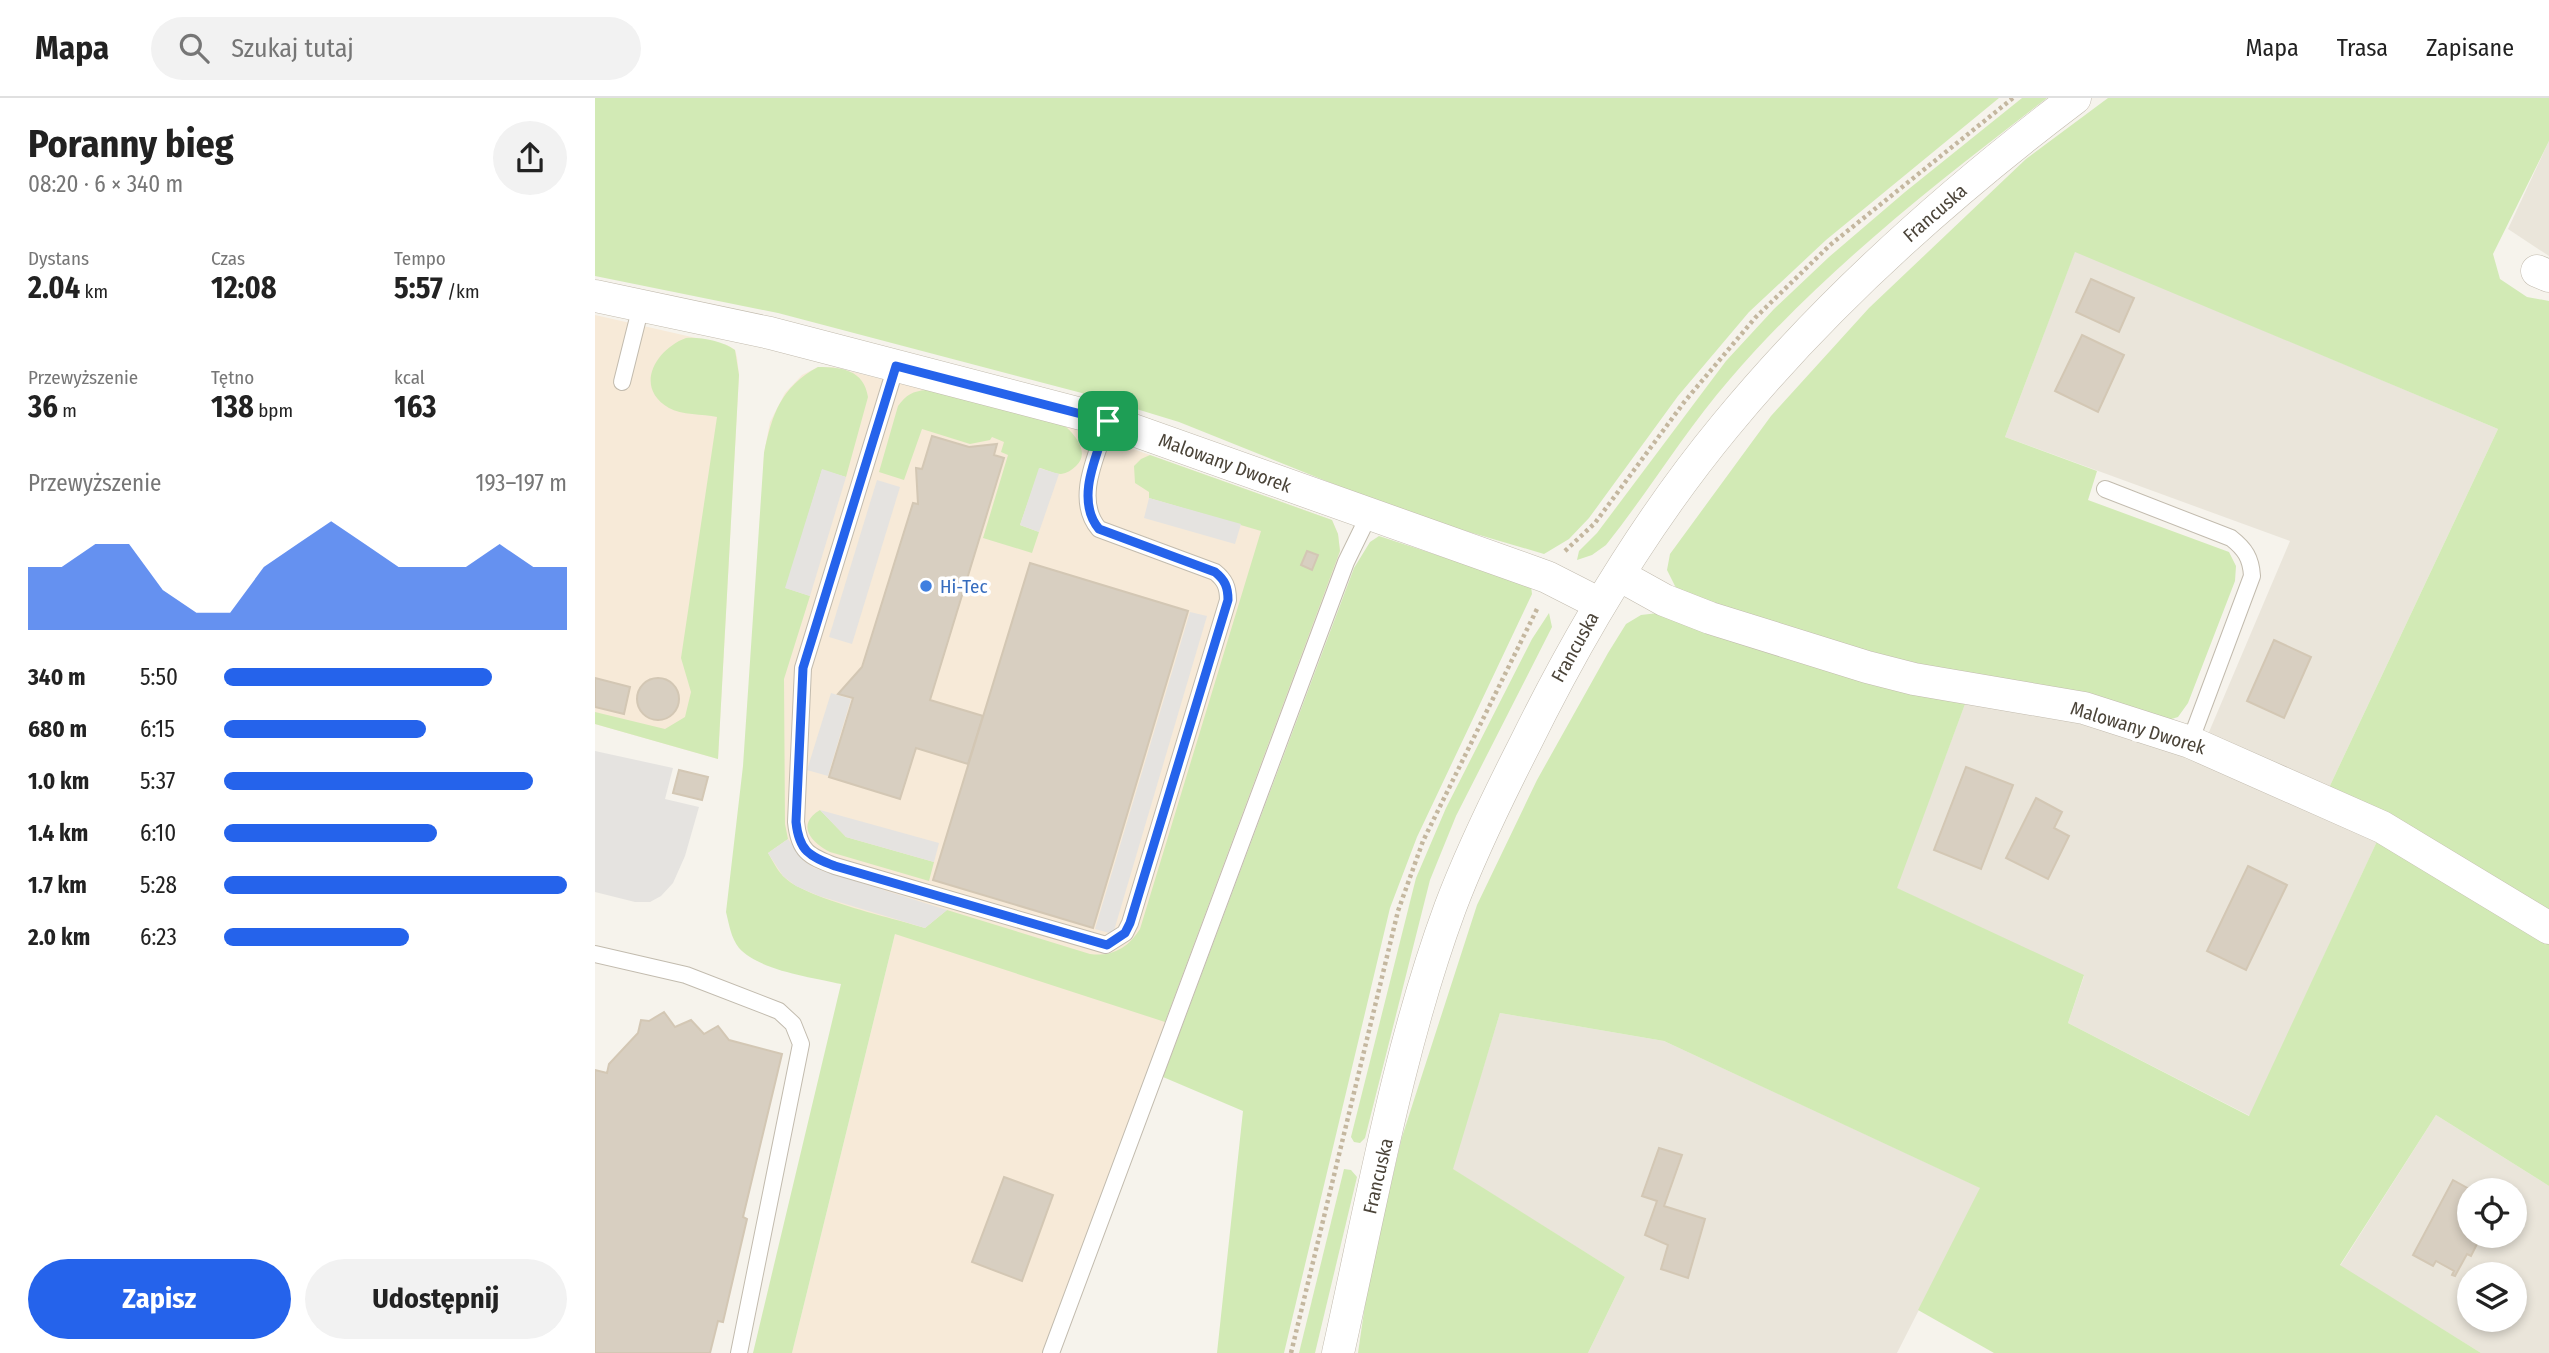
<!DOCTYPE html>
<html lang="pl">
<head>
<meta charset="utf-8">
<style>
	body { margin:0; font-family:"Fira Sans Condensed",sans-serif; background:#f2f2f2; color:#222; height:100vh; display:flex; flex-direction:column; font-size:26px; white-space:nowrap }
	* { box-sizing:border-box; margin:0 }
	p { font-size:23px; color:#767676 }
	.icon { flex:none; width:38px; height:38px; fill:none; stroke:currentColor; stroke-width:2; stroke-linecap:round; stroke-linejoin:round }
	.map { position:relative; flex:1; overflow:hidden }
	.sheet { display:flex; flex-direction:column; background:#fff; width:595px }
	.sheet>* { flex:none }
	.fabs { position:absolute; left:1862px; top:1080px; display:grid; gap:14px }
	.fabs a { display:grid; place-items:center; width:70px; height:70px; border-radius:50%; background:#fff; box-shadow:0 4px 10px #0003; font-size:35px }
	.pin { position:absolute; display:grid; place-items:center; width:60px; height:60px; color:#fff; margin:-30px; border-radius:14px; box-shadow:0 4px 10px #0006 }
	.round { display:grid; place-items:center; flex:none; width:74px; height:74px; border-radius:37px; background:#f2f2f2 }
	.summary { display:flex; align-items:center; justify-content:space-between; height:119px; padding:0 28px }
	h1 { font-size:38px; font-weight:700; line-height:52px }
	.stats { display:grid; grid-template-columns:repeat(3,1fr); gap:10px; height:119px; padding:7px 28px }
	.stats div { display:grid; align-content:center }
	.stats b { font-size:30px; font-weight:700 }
	.stats small { font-size:19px; font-weight:400 }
	.stats p { font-size:19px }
	.chart { height:196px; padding:14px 28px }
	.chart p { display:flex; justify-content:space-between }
	.chart svg { width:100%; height:126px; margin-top:7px; fill:#2563eb; opacity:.7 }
	.button { display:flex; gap:14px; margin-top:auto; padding:14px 28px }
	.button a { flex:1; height:80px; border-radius:42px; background:#2563eb; color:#fff; font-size:28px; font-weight:700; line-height:80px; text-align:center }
	.button a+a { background:#f2f2f2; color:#222 }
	ul { padding:0 28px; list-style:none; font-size:23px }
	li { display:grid; grid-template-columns:112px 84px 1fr; align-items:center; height:52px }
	li i { height:18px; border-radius:9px; background:#2563eb }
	header { display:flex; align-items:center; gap:42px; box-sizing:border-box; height:98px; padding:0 35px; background:#fff; border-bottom:2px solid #e0e0e0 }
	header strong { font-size:33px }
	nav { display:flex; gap:38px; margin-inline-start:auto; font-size:24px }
	.search { width:490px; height:63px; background:#f2f2f2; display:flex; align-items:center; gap:18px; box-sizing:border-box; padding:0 24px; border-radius:38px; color:#767676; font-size:26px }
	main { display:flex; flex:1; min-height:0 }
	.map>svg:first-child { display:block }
	.residential { fill:#eae5da; fill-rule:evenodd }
	.commercial { fill:#f7ead8 }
	.green { fill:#d2eab5 }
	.parking { fill:#e5e3e0 }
	.building { fill:#d8cfc1; stroke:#d3c7b4; stroke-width:2 }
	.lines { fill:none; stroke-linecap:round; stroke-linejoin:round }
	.lane-casing { stroke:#c2bbae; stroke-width:18 }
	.street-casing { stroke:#c2bbae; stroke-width:33 }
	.path { stroke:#c4b79f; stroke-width:4.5; stroke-dasharray:3.5 3.5; stroke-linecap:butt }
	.lane { stroke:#fff; stroke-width:16 }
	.street { stroke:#fff; stroke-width:32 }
	.route-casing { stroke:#fff; stroke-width:14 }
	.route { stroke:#2563eb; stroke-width:9 }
	.shop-dot { fill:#3f7fe0; stroke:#fff; stroke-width:2.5 }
	.labels { text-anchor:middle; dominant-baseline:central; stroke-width:7; stroke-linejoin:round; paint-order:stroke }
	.street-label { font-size:19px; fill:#4b4439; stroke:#fff }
	.shop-label { font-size:19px; fill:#366cbe; stroke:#fff; text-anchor:start }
</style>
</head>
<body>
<header>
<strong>Mapa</strong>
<div class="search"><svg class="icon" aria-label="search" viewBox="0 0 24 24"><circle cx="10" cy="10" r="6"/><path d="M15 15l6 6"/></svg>Szukaj tutaj</div>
<nav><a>Mapa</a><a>Trasa</a><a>Zapisane</a></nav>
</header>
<main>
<section class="sheet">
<div class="summary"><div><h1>Poranny bieg</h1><p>08:20 · 6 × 340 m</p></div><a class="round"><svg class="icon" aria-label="share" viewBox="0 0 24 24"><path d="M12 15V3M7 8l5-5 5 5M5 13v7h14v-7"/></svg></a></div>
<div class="stats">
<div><p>Dystans</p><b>2.04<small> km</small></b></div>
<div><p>Czas</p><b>12:08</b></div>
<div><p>Tempo</p><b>5:57<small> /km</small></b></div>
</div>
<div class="stats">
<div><p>Przewyższenie</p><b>36<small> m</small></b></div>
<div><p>Tętno</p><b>138<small> bpm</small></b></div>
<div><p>kcal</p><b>163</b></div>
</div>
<div class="chart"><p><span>Przewyższenie</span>193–197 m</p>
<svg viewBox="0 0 160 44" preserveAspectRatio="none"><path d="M0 44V22L10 22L20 14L30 14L40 30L50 38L60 38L70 22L80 14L90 6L100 14L110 22L120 22L130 22L140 14L150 22L160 22V44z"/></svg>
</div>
<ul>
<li><b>340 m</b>5:50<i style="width:78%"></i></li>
<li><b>680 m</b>6:15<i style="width:59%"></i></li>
<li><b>1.0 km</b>5:37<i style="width:90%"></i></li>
<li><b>1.4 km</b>6:10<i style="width:62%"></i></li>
<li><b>1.7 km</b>5:28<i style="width:100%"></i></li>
<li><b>2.0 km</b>6:23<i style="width:54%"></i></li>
</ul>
<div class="button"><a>Zapisz</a><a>Udostępnij</a></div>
</section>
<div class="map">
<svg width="1954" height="1255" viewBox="0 0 1954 1255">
	<rect width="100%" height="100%" fill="#f6f3ec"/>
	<!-- residential -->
	<g class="residential">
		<path d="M1954,43V158L1913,131Z"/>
		<path d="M1480,153L1903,331L1732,694L1618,643L1614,634L1695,443L1410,339Z"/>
		<path d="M1373,598L1588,650L1784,739L1655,1018L1473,925L1489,878L1301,790Z"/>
		<path d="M905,915L1069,943L1386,1090L1302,1255H993L1030,1179L857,1071Z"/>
		<path d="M1841,1017L1954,1088V1255H1886L1745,1168ZM1874,1092H1920V1138H1874ZM1874,1176H1920V1222H1874Z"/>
	</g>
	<!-- commercial -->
	<g class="commercial">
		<path d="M0,217L132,247L140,252L142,259L144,277L123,661L0,626Z"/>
		<path d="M223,269H238L468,326L737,422L743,436L745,453L742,465L447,1255H197L300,836L154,796L169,355L175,324L190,295L207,277Z"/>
	</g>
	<!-- green -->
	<g class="green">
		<path d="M0,0H1404L1231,142L1154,214L1083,298L994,420L974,441L949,456L847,426L746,389L584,324L502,299L183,215L0,178Z"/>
		<path d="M1427,0H1452C1340,86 1227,174 1135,281C1090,333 1054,393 1011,447L997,457L982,462L984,453L1002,435L1131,263L1179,211L1234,159L1310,94Z"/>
		<path d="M1513,0H1954V43L1898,156L1905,181L1932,199L1954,203V817L1732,694L1903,331L1480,154L1410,339L1502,373L1493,402L1634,454L1641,468L1640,483L1593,605L1583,619L1570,623L1275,562L1082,492L1072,472L1075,456L1176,318L1274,210L1431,61Z"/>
		<path d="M91,240C106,239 127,243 140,252L144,277L123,661L0,626V614L70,631L90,619L96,594L86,560L122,319C108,316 86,317 74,310C38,289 61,251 91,240Z"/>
		<path d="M223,269C247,269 269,272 273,299L251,379L227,372L191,490L215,498L189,581L190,726L193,741L173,755C178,763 182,772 188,778C208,800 298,820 330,830L352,812L495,856C517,859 533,850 545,831L666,433L554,400V394L540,385L539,368L546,361L555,357L737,422L743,436L745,453L570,924L300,836L197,1255H158L246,886C217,879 165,873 144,850C136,840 134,826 131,814L148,668L169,355C177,316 186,289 223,269Z"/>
		<path d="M331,292L468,326C479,336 496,354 481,368C477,372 472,375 466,376C459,376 452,372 445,370L425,427L444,434L437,455L388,440L413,357L406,354L409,344L397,339L395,342L375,346L327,331L309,382L284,374L303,308C311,297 318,293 331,292Z"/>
		<path d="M784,438L936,488L937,496L822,739L795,810L689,1255H622L648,1013L568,979L759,470L775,444Z"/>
		<path d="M954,515L957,529L861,718L835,782L770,1040L765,1045L759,1044L756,1039L821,780L851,710L937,541Z"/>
		<path d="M1063,515L1373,598L1302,790L1489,877L1473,925L1654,1018L1784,739L1954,844V1088L1841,1017L1745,1167L1886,1255H1399L1323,1212L1385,1090L1069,943L905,915L858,1071L1030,1179L993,1255H763L774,1179L807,1039L882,807L942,682L1013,555L1031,526L1046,517Z"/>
		<path d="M225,712L251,739L339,764L334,783L235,754C217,745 200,727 225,712Z"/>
		<path d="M749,1071L756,1072L762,1079L720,1255H704Z"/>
	</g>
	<!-- parking -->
	<g class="parking">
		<path d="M444,370L464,376L444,434L425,427Z"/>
		<path d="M227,371L251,379L215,498L190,490Z"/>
		<path d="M282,382L305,389L257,546L234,539Z"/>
		<path d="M554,400L646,426L640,446L549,420Z"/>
		<path d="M595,514L612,518L518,836L500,831Z"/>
		<path d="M236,595L256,601L233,678L212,672Z"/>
		<path d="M0,653L78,670L70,701L104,709L90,758L78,785L66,798L55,804H40L0,794Z"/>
		<path d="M225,712L344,745L339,764L251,739Z"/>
		<path d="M193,741L209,763L219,770L352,812L330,830L224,798L201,788L188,778L173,755Z"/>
	</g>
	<!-- building -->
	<g class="building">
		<path d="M1496,181L1539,200L1524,234L1481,214Z"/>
		<path d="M1487,237L1529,257L1503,314L1460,293Z"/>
		<path d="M337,338L374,349L402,346L399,357L409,360L335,602L388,618L373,666L321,650L305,701L234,679L258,600L243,596L267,569L318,405L323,406L321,370L327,371Z"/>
		<path d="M712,453L723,457L717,472L706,467Z"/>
		<path d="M435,465L593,513L498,830L338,782Z"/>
		<path d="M1679,542L1716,559L1689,620L1652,603Z"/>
		<path d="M0,580L35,589L29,616L0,609Z"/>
		<circle cx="63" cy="601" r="21"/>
		<path d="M1371,669L1418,687L1386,771L1339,752Z"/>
		<path d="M84,672L113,679L107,702L78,695Z"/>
		<path d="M1441,700L1467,714L1459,730L1474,738L1453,781L1411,760Z"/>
		<path d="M1653,768L1692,787L1651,872L1612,853Z"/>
		<path d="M69,914L80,929L96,922L109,936L123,928L134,942L187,956L148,1119L152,1121L128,1224L123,1223L115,1255H0V972L12,975L14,966L43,935L46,922L54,923Z"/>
		<path d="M1064,1050L1087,1057L1069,1108L1110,1121L1093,1180L1066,1171L1073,1147L1050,1137L1062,1103L1047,1098Z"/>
		<path d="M409,1079L458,1097L427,1183L377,1164Z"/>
		<path d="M1858,1082L1876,1092H1874V1138H1882L1879,1142L1883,1144L1876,1158L1872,1156L1860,1178L1857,1177L1859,1173L1841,1163L1838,1168L1818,1157Z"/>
	</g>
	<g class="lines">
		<defs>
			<g id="lane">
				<path d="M301,268L208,570L201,724C204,753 213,758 240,768L511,847L530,835L535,825L633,502C633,489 630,482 620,474L504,431C478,401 503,355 513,323"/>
				<path d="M27,284L46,208"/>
				<path d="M1510,391L1636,440C1650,451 1656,460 1657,478L1595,644"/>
				<path d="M0,856L91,877L184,913L198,926L206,946L144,1255"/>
				<path d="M456,1255L751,464L774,417"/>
			</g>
			<g id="street">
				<path d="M1942,173L1954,178"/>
				<path d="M0,198L175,235L513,323L952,479L1005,506"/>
				<path d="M1024,477L1069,502L1115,520L1272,569L1319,581L1489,610L1595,644L1787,729L1954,830"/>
				<path d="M743,1255C776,1108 803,951 855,810C876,754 903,699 930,646C985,534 1050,425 1130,328C1231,205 1353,96 1480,0"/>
			</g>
		</defs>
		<!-- lane casing -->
		<use href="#lane" class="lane-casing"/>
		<!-- street casing -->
		<use href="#street" class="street-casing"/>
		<!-- path -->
		<g class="path">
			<path d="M970,453L1000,425L1090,303L1160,220L1235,147L1418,0"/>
			<path d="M696,1255L803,813L828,743L943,509"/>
		</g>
		<!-- lane -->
		<use href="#lane" class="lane"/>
		<!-- street -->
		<use href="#street" class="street"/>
	</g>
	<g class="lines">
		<defs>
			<path id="route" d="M301,268L513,323C503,355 479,401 504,431L620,474C630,482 633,489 633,502L535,825L530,835L512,847L240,768C214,758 204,753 201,724L208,570Z"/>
		</defs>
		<!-- route casing -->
		<use href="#route" class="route-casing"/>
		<!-- route -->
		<use href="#route" class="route"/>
	</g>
	<!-- markers -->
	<circle class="shop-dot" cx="331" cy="488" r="7"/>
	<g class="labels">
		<!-- street labels -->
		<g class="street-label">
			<text transform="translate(1340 115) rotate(-41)">Francuska</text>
			<text transform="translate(630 365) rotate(20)">Malowany Dworek</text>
			<text transform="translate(980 549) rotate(-61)">Francuska</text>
			<text transform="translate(1543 630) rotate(17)">Malowany Dworek</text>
			<text transform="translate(783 1078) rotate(-77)">Francuska</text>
		</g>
		<!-- shop labels -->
		<g class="shop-label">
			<text x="345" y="488">Hi-Tec</text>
		</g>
	</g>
</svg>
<div class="fabs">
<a><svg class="icon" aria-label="locate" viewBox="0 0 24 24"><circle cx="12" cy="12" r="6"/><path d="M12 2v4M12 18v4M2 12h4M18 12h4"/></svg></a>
<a><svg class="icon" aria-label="layers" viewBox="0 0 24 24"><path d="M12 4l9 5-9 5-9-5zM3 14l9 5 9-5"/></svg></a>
</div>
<div class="pin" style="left:513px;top:323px;background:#1e9e55"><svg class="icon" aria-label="arrive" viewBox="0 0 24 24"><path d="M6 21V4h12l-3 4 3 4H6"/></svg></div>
</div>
</main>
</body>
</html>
